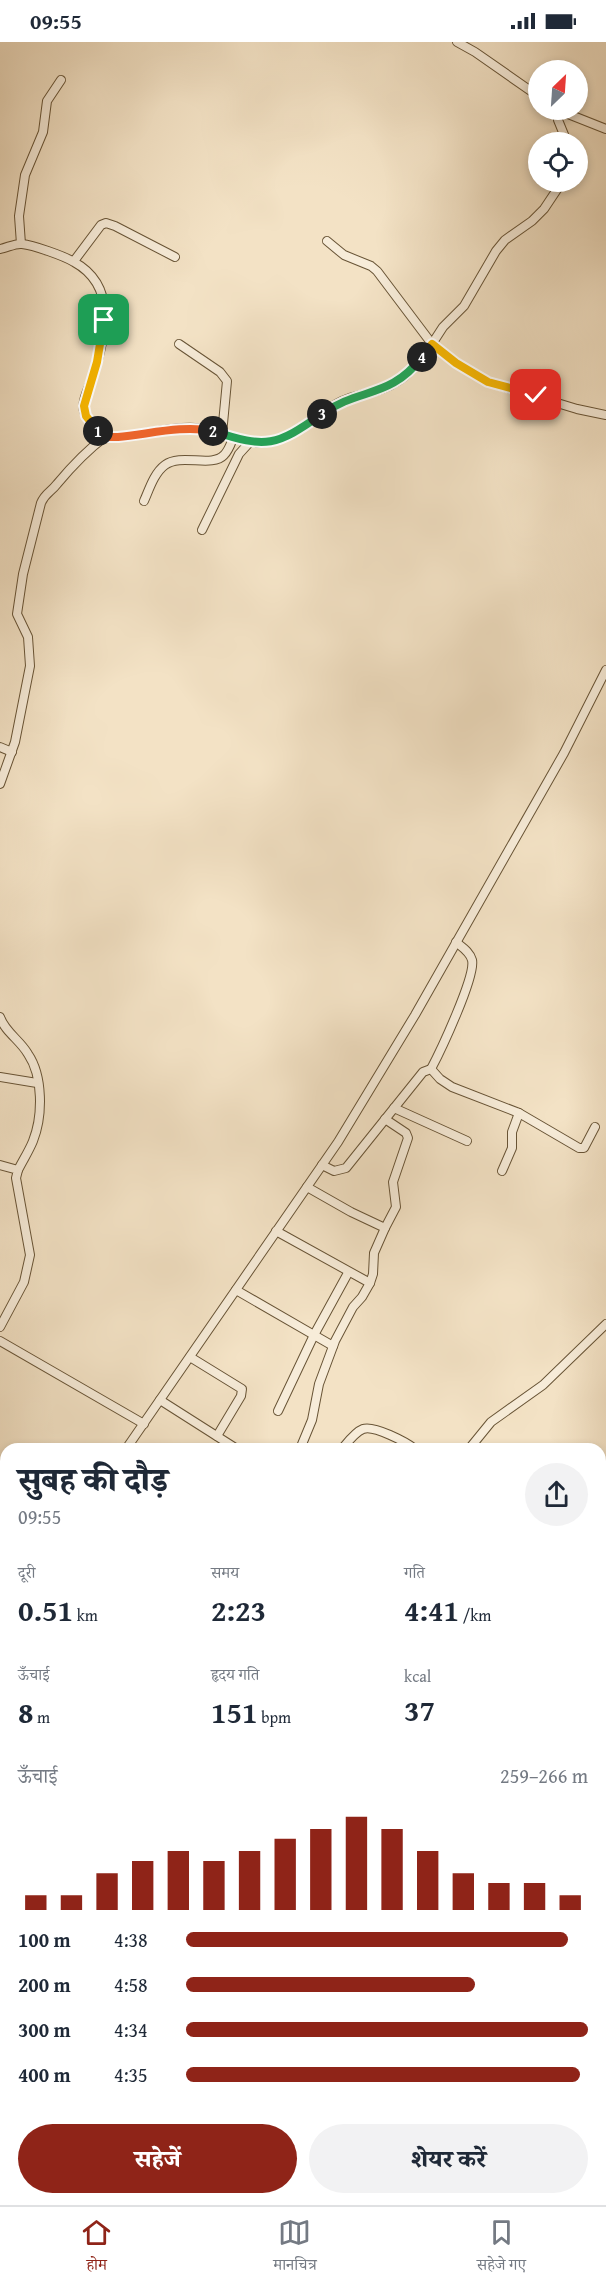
<!DOCTYPE html>
<html lang="hi">
<head>
<meta charset="utf-8">
<style>
	body { margin:0; font-family:"Gentium Book Plus","Noto Serif Devanagari",serif; background:#f2f2f3; color:#1f2937; height:100vh; display:flex; flex-direction:column; font-size:22px; white-space:nowrap }
	* { box-sizing:border-box; margin:0 }
	p { font-size:20px; color:#747a83 }
	.icon { flex:none; width:33px; height:33px; fill:none; stroke:currentColor; stroke-width:2; stroke-linecap:round; stroke-linejoin:round }
	.map { position:relative; flex:1; overflow:hidden }
	.side { position:absolute; left:0px; top:1401px; width:606px; height:762px; display:flex; flex-direction:column; background:#fff; border-radius:18px 18px 0 0; box-shadow:0 3px 9px #0003 }
	.side>* { flex:none }
	.needle { width:39px; rotate:25deg }
	.fabs { position:absolute; left:528px; top:18px; display:grid; gap:12px }
	.fabs a { display:grid; place-items:center; width:60px; height:60px; border-radius:50%; background:#fff; box-shadow:0 3px 9px #0003; font-size:30px }
	.pin { position:absolute; display:grid; place-items:center; width:51px; height:51px; color:#fff; margin:-26px; border-radius:12px; box-shadow:0 3px 9px #0006 }
	.km { position:absolute; width:30px; height:30px; margin:-15px; border-radius:50%; background:#222; color:#fff; font-size:16px; line-height:30px; text-align:center }
	.round { display:grid; place-items:center; flex:none; width:63px; height:63px; border-radius:32px; background:#f2f2f3 }
	.headline { display:flex; align-items:center; justify-content:space-between; height:102px; padding:0 18px }
	h1 { font-size:33px; font-weight:800; line-height:45px }
	.stats { display:grid; grid-template-columns:repeat(3,1fr); gap:9px; height:102px; padding:6px 18px }
	.stats div { display:grid; align-content:center }
	.stats b { font-size:30px; font-weight:800 }
	.stats small { font-size:16px; font-weight:400 }
	.stats p { font-size:16px }
	.chart { height:168px; padding:12px 18px }
	.chart p { display:flex; justify-content:space-between }
	.chart svg { width:100%; height:108px; margin-top:6px; stroke:#8f2418; stroke-width:6 }
	.button { display:flex; gap:12px; margin-top:auto; padding:12px 18px }
	.button a { flex:1; height:69px; border-radius:36px; background:#8f2418; color:#fff; font-size:24px; font-weight:800; line-height:69px; text-align:center }
	.button a+a { background:#f2f2f3; color:#1f2937 }
	ul { padding:0 18px; list-style:none; font-size:20px }
	li { display:grid; grid-template-columns:96px 72px 1fr; align-items:center; height:45px }
	li i { height:15px; border-radius:8px; background:#8f2418 }
	.status { display:flex; justify-content:space-between; align-items:center; height:42px; padding:0 30px; background:#fff; direction:ltr }
	.status svg { height:16px; fill:currentColor }
	.tab-bar { display:flex; justify-content:space-around; align-items:center; height:84px; border-top:2px solid #e0e1e3; background:#fff; font-size:16px; color:#747a83 }
	.tab-bar a { display:grid; justify-items:center; gap:3px }
	.tab-bar .active { color:#8f2418 }
	.map>svg:first-child { display:block }
	.lines { fill:none; stroke-linecap:round; stroke-linejoin:round }
	.street-casing { stroke:#685436; stroke-width:10 }
	.secondary-casing { stroke:#3a2406; stroke-width:13 }
	.primary-casing { stroke:#3a2406; stroke-width:14 }
	.street { stroke:#f7ecd9; stroke-width:8 }
	.secondary { stroke:#f7ecd9; stroke-width:10 }
	.primary { stroke:#eac182; stroke-width:12 }
	.split-1-casing { stroke:#fff; stroke-width:12 }
	.split-2-casing { stroke:#fff; stroke-width:12 }
	.split-3-casing { stroke:#fff; stroke-width:12 }
	.split-4-casing { stroke:#fff; stroke-width:12 }
	.split-5-casing { stroke:#fff; stroke-width:12 }
	.split-1 { stroke:#f5b400; stroke-width:8 }
	.split-2 { stroke:#f0652b; stroke-width:8 }
	.split-3 { stroke:#22a559; stroke-width:8 }
	.split-4 { stroke:#22a559; stroke-width:8 }
	.split-5 { stroke:#f5b400; stroke-width:8 }
</style>
</head>
<body>
<div class="status"><b>09:55</b><svg viewBox="0 0 49 12"><path d="M0 12V9h3v3zM5 12V6h3v6zM10 12V3h3v9zM15 12V0h3v12zM26 1h20v11H26zM47 4h2v5h-2z"/></svg></div>
<div class="map">
<svg width="606" height="2163" viewBox="0 0 606 2163">
	<rect width="100%" height="100%" fill="#f3e2c5"/>
	<filter id="stains"><feTurbulence type="fractalNoise" baseFrequency=".00333" numOctaves="4"/><feColorMatrix values="0 0 0 0 .2 0 0 0 0 .09 0 0 0 0 .02 0 0 0 .5 -.17"/></filter>
	<radialGradient id="worn" r=".72"><stop offset=".6" stop-color="#630" stop-opacity="0"/><stop offset="1" stop-color="#630" stop-opacity=".3"/></radialGradient>
	<g class="lines">
		<defs>
			<g id="street">
				<path d="M457,0L475,10L538,54"/>
				<path d="M558,68L606,87"/>
				<path d="M558,68V78L567,100"/>
				<path d="M327,199L344,213L371,224L377,229L432,302L443,285L464,264L496,209L505,198L532,179L544,167L562,140"/>
				<path d="M21,202L19,174L25,133L43,90L47,59L61,38"/>
				<path d="M0,207C7,206 15,201 22,202C33,203 64,214 74,220C118,244 106,294 93,334C90,344 81,359 84,369C86,379 100,391 109,395C137,396 166,384 195,386C220,388 241,403 266,400C297,396 316,371 342,359C360,351 381,351 398,339C412,330 422,316 432,302L456,321L488,340L577,367L606,373"/>
				<path d="M74,219L101,183L106,181L115,184L175,215"/>
				<path d="M179,302L220,330L227,339L222,392"/>
				<path d="M144,459C149,448 154,431 165,423C181,411 212,426 224,413C229,408 231,401 233,396"/>
				<path d="M202,488L239,412L249,401"/>
				<path d="M0,705L12,710"/>
				<path d="M0,742L15,700L30,624L28,595L17,572L23,532L41,461C45,451 51,450 57,442C72,424 86,409 106,394"/>
				<path d="M0,975C5,990 20,998 28,1012C43,1034 43,1074 33,1099C29,1109 23,1118 18,1128"/>
				<path d="M431,1027C440,1010 476,934 472,918C470,910 462,905 456,900"/>
				<path d="M0,1035L37,1041"/>
				<path d="M394,1066L467,1099"/>
				<path d="M0,1123L18,1128L16,1136L30,1213L24,1240L0,1285"/>
				<path d="M322,1123L334,1129L346,1126L423,1030L431,1027L440,1037L452,1045L519,1071L579,1106H584L595,1085"/>
				<path d="M502,1129L512,1106V1090L519,1071"/>
				<path d="M385,1186L396,1165L393,1140L408,1096L406,1091L385,1077"/>
				<path d="M276,1189L370,1241"/>
				<path d="M236,1248L333,1304"/>
				<path d="M0,1299L144,1382"/>
				<path d="M190,1315L242,1347L241,1354L217,1394"/>
				<path d="M160,1358L237,1407"/>
				<path d="M278,1369L314,1293L348,1231"/>
				<path d="M126,1407L338,1100L415,973L564,711L606,628"/>
				<path d="M300,1407L312,1378L319,1342L335,1299L353,1265L362,1255L370,1241L373,1232L374,1211L385,1186L351,1170L307,1145"/>
				<path d="M342,1407C347,1401 355,1390 363,1387C374,1383 406,1400 415,1407"/>
				<path d="M469,1407L491,1380L543,1343L606,1282"/>
				<path d="M0,1528L6,1533"/>
				<path d="M0,1596L6,1599"/>
				<path d="M0,1700L6,1703"/>
				<path d="M0,1811L6,1788"/>
				<path d="M600,1849L606,1853"/>
				<path d="M600,1864L606,1866"/>
				<path d="M0,1986L6,2005"/>
				<path d="M600,2001L606,2003"/>
				<path d="M0,2118L6,2119"/>
				<path d="M20,2163L23,2157"/>
				<path d="M81,2163L82,2157"/>
			</g>
			<g id="secondary">
				<path d="M207,2157L209,2163"/>
				<path d="M399,2163L404,2157"/>
			</g>
			<g id="primary">
				<path d="M0,1939L6,1944"/>
				<path d="M600,1950L606,1945"/>
			</g>
		</defs>
		<!-- street casing -->
		<use href="#street" class="street-casing"/>
		<!-- secondary casing -->
		<use href="#secondary" class="secondary-casing"/>
		<!-- primary casing -->
		<use href="#primary" class="primary-casing"/>
		<!-- street -->
		<use href="#street" class="street"/>
		<!-- secondary -->
		<use href="#secondary" class="secondary"/>
		<!-- primary -->
		<use href="#primary" class="primary"/>
	</g>
	<g class="lines">
		<defs>
			<path id="split-1" d="M98,389L86,374L84,364L97,320L104,278"/>
			<path id="split-2" d="M98,389L108,395H118C150,392 182,383 213,389"/>
			<path id="split-3" d="M213,389C267,407 276,404 322,372"/>
			<path id="split-4" d="M322,372C360,345 390,357 422,315"/>
			<path id="split-5" d="M422,315L432,302L456,321L488,340L536,353"/>
		</defs>
		<!-- split-1 casing -->
		<use href="#split-1" class="split-1-casing"/>
		<!-- split-2 casing -->
		<use href="#split-2" class="split-2-casing"/>
		<!-- split-3 casing -->
		<use href="#split-3" class="split-3-casing"/>
		<!-- split-4 casing -->
		<use href="#split-4" class="split-4-casing"/>
		<!-- split-5 casing -->
		<use href="#split-5" class="split-5-casing"/>
		<!-- split-1 -->
		<use href="#split-1" class="split-1"/>
		<!-- split-2 -->
		<use href="#split-2" class="split-2"/>
		<!-- split-3 -->
		<use href="#split-3" class="split-3"/>
		<!-- split-4 -->
		<use href="#split-4" class="split-4"/>
		<!-- split-5 -->
		<use href="#split-5" class="split-5"/>
	</g>
	<rect width="100%" height="100%" filter="url(#stains)"/>
	<rect width="100%" height="100%" fill="url(#worn)"/>
</svg>
<div class="fabs">
<a><svg class="needle" viewBox="-14 -14 28 28"><path d="M0-13l5 13h-10z" fill="#e53935"/><path d="M0 13l5-13h-10z" fill="#747a83"/></svg></a>
<a><svg class="icon" aria-label="locate" viewBox="0 0 24 24"><circle cx="12" cy="12" r="6"/><path d="M12 2v4M12 18v4M2 12h4M18 12h4"/></svg></a>
</div>
<div class="pin" style="left:104px;top:278px;background:#1e9e55"><svg class="icon" aria-label="arrive" viewBox="0 0 24 24"><path d="M6 21V4h12l-3 4 3 4H6"/></svg></div>
<div class="pin" style="left:536px;top:353px;background:#d93025"><svg class="icon" aria-label="check" viewBox="0 0 24 24"><path d="M5 12l5 5 9-10"/></svg></div>
<b class="km" style="left:98px;top:389px">1</b>
<b class="km" style="left:213px;top:389px">2</b>
<b class="km" style="left:322px;top:372px">3</b>
<b class="km" style="left:422px;top:315px">4</b>
<section class="side">
<div class="headline"><div><h1>सुबह की दौड़</h1><p>09:55</p></div><a class="round"><svg class="icon" aria-label="share" viewBox="0 0 24 24"><path d="M12 15V3M7 8l5-5 5 5M5 13v7h14v-7"/></svg></a></div>
<div class="stats">
<div><p>दूरी</p><b>0.51<small> km</small></b></div>
<div><p>समय</p><b>2:23</b></div>
<div><p>गति</p><b>4:41<small> /km</small></b></div>
</div>
<div class="stats">
<div><p>ऊँचाई</p><b>8<small> m</small></b></div>
<div><p>हृदय गति</p><b>151<small> bpm</small></b></div>
<div><p>kcal</p><b>37</b></div>
</div>
<div class="chart"><p><span>ऊँचाई</span>259–266 m</p>
<svg viewBox="0 0 160 44" preserveAspectRatio="none"><path d="M5 44V38M15 44V38M25 44V29M35 44V24M45 44V20M55 44V24M65 44V20M75 44V15M85 44V11M95 44V6M105 44V11M115 44V20M125 44V29M135 44V33M145 44V33M155 44V38"/></svg>
</div>
<ul>
<li><b>100 m</b>4:38<i style="width:95%"></i></li>
<li><b>200 m</b>4:58<i style="width:72%"></i></li>
<li><b>300 m</b>4:34<i style="width:100%"></i></li>
<li><b>400 m</b>4:35<i style="width:98%"></i></li>
</ul>
<div class="button"><a>सहेजें</a><a>शेयर करें</a></div>
</section>
</div>
<nav class="tab-bar">
<a class="active"><svg class="icon" aria-label="home" viewBox="0 0 24 24"><path d="M3 11l9-7 9 7M6 9v11h12V9"/></svg>होम</a>
<a><svg class="icon" aria-label="map" viewBox="0 0 24 24"><path d="M3 6l6-2 6 2 6-2v14l-6 2-6-2-6 2zM9 4v14M15 6v14"/></svg>मानचित्र</a>
<a><svg class="icon" aria-label="saved" viewBox="0 0 24 24"><path d="M7 4h10v16l-5-4-5 4z"/></svg>सहेजे गए</a>
</nav>
</body>
</html>
